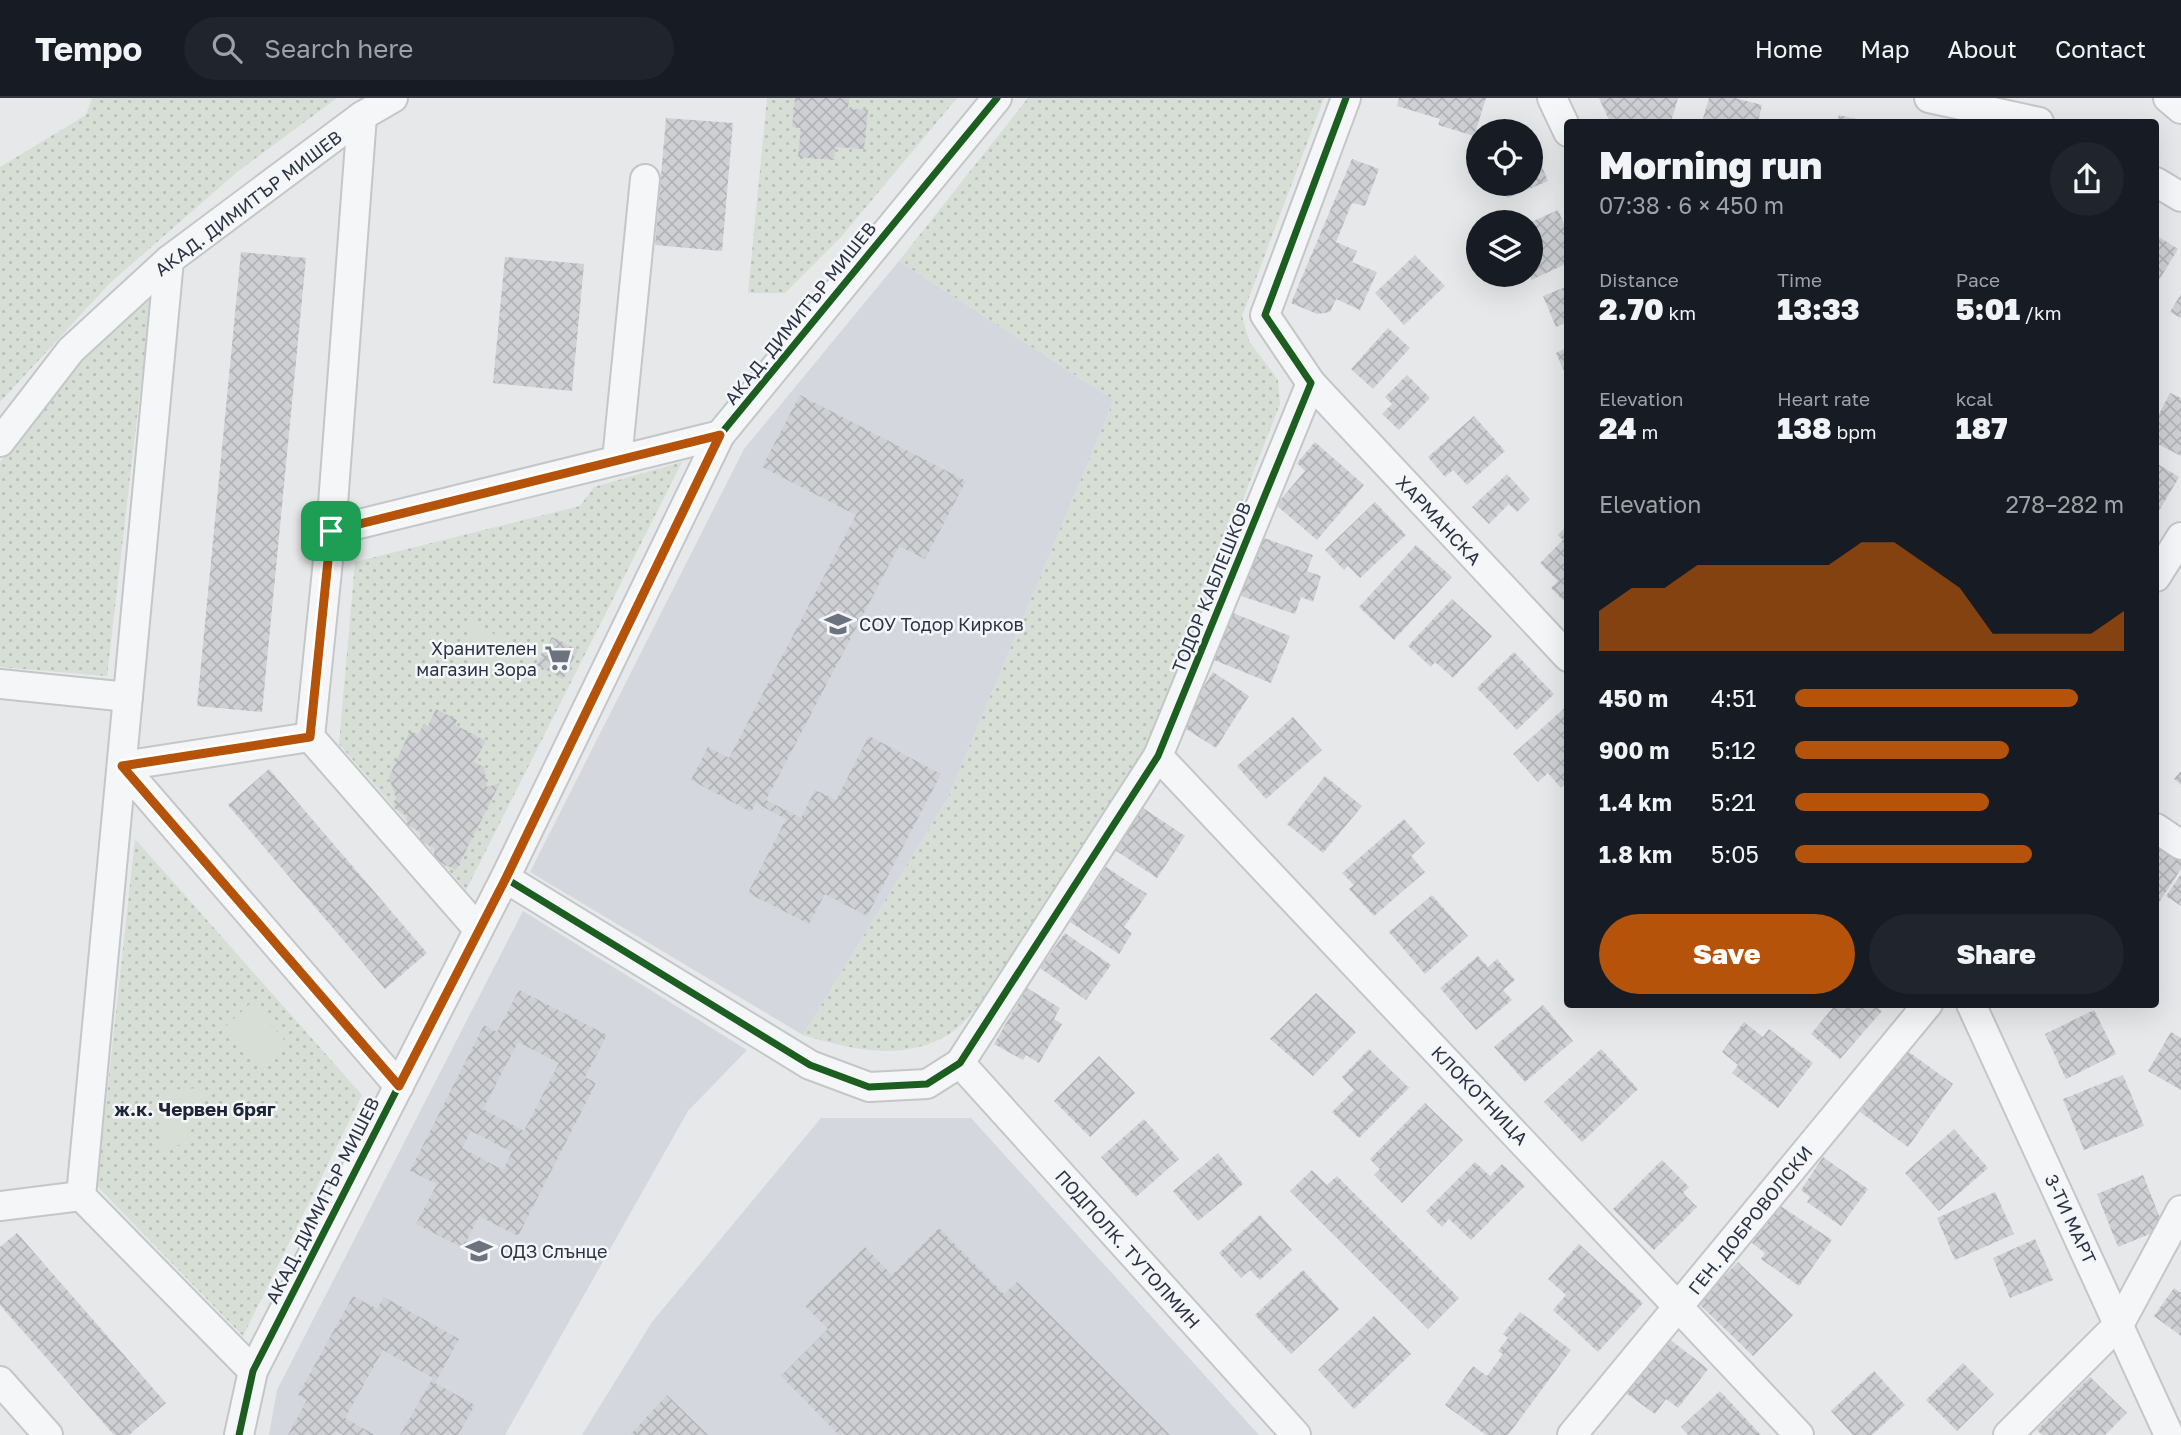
<!DOCTYPE html>
<html lang="en">
<head>
<meta charset="utf-8">
<style>
	body { margin:0; font-family:"Golos Text",sans-serif; background:#20242c; color:#f1f3f6; height:100vh; display:flex; flex-direction:column; font-size:26px; white-space:nowrap }
	* { box-sizing:border-box; margin:0 }
	p { font-size:23px; color:#9ea1a6 }
	.icon { flex:none; width:38px; height:38px; fill:none; stroke:currentColor; stroke-width:2; stroke-linecap:round; stroke-linejoin:round }
	.map { position:relative; flex:1; overflow:hidden }
	.details { position:absolute; left:1564px; top:21px; width:595px; height:889px; display:flex; flex-direction:column; background:#171b24; border-radius:7px; box-shadow:0 7px 28px #0002 }
	.details>* { flex:none }
	.fabs { position:absolute; left:1466px; top:21px; display:grid; gap:14px }
	.fabs a { display:grid; place-items:center; width:77px; height:77px; border-radius:50%; background:#171b24; box-shadow:0 7px 28px #0002; font-size:35px }
	.pin { position:absolute; display:grid; place-items:center; width:60px; height:60px; color:#fff; margin:-30px; border-radius:14px; box-shadow:0 4px 10px #0006 }
	.round { display:grid; place-items:center; flex:none; width:74px; height:74px; border-radius:37px; background:#20242c }
	.head { display:flex; align-items:center; justify-content:space-between; height:119px; padding:0 35px }
	h1 { font-size:38px; font-weight:800; line-height:52px }
	.metrics { display:grid; grid-template-columns:repeat(3,1fr); gap:10px; height:119px; padding:7px 35px }
	.metrics div { display:grid; align-content:center }
	.metrics b { font-size:30px; font-weight:800 }
	.metrics small { font-size:19px; font-weight:400 }
	.metrics p { font-size:19px }
	.chart { height:196px; padding:14px 35px }
	.chart p { display:flex; justify-content:space-between }
	.chart svg { width:100%; height:126px; margin-top:7px; fill:#b45309; opacity:.7 }
	.action { display:flex; gap:14px; margin-top:auto; padding:14px 35px }
	.action a { flex:1; height:80px; border-radius:42px; background:#b45309; color:#fff; font-size:28px; font-weight:800; line-height:80px; text-align:center }
	.action a+a { background:#20242c; color:#f1f3f6 }
	ul { padding:0 35px; list-style:none; font-size:23px }
	li { display:grid; grid-template-columns:112px 84px 1fr; align-items:center; height:52px }
	li i { height:18px; border-radius:9px; background:#b45309 }
	header { display:flex; align-items:center; gap:42px; box-sizing:border-box; height:98px; padding:0 35px; background:#171b24; border-bottom:2px solid #363941 }
	header strong { font-size:33px }
	nav { display:flex; gap:38px; margin-inline-start:auto; font-size:24px }
	.search { width:490px; height:63px; background:#20242c; display:flex; align-items:center; gap:18px; box-sizing:border-box; padding:0 24px; border-radius:38px; color:#9ea1a6; font-size:26px }
	.map>svg:first-child { display:block }
	.built { fill:#d4d7dd }
	.grass { fill:url(#grass-dots) }
	.park { fill:#d6ded6 }
	.building { fill:url(#building-cross-hatch); fill-rule:evenodd }
	.lines { fill:none; stroke-linecap:round; stroke-linejoin:round }
	.minor-casing { stroke:#c4c6c8; stroke-width:32 }
	.minor { stroke:#f5f6f7; stroke-width:28 }
	.cycleway-casing { stroke:#f4f6f9; stroke-width:11 }
	.cycleway { stroke:#1b5e20; stroke-width:7 }
	.route-casing { stroke:#fff; stroke-width:14 }
	.route { stroke:#b45309; stroke-width:9 }
	.labels { text-anchor:middle; dominant-baseline:central; stroke-width:5; stroke-linejoin:round; paint-order:stroke }
	.street-label { font-size:18px; fill:#2b3445; stroke:#f4f6f9 }
	.poi-label { font-size:18px; fill:#2b3445; stroke:#f4f6f9; text-anchor:start }
	.neighbourhood-label { font-size:19px; font-weight:bold; fill:#1d2536; stroke:#f4f6f9 }
</style>
</head>
<body>
<header>
<strong>Tempo</strong>
<div class="search"><svg class="icon" aria-label="search" viewBox="0 0 24 24"><circle cx="10" cy="10" r="6"/><path d="M15 15l6 6"/></svg>Search here</div>
<nav><a>Home</a><a>Map</a><a>About</a><a>Contact</a></nav>
</header>
<div class="map">
<svg width="2181" height="1337" viewBox="0 0 2181 1337">
	<defs>
		<pattern id="grass-dots" width="8" height="8" patternUnits="userSpaceOnUse" patternTransform="scale(1.75)"><rect width="8" height="8" fill="#d6ded6"/><path d="M2 2h.1M6 6h.1" fill="none" stroke="#b8bfb9" stroke-width="1.8" stroke-linecap="round"/></pattern>
		<pattern id="building-cross-hatch" width="8" height="8" patternUnits="userSpaceOnUse" patternTransform="scale(1.75)"><rect width="8" height="8" fill="#ced0d3"/><path d="M0 0l8 8M0 8l8-8" fill="none" stroke="#b1b3b6"/></pattern>
	</defs>
	<rect width="100%" height="100%" fill="#e6e8ea"/>
	<!-- built -->
	<g class="built">
		<path d="M899,163L1114,302L948,700L803,937L530,774L744,351Z"/>
		<path d="M523,813L747,952L688,1013L505,1337H269L277,1292Z"/>
		<path d="M821,1020H971L1259,1337H582L652,1224Z"/>
	</g>
	<!-- grass -->
	<g class="grass">
		<path d="M92,0H337L237,74L110,185L0,304V69L86,17Z"/>
		<path d="M767,0H957L841,139L785,195H748Z"/>
		<path d="M1028,0H1324L1242,218L1249,243L1278,282L1280,306L1146,651L982,905C971,916 959,931 946,938C900,964 850,951 803,937L948,700L1114,302L899,163Z"/>
		<path d="M151,199L107,578L0,569V364L88,255Z"/>
		<path d="M682,364L466,792L339,646L355,464L580,408L594,389Z"/>
		<path d="M135,741L362,997L243,1238L97,1088Z"/>
	</g>
	<!-- park -->
	<g class="park">
		<path d="M472,525L518,548L503,576L458,554Z"/>
		<path d="M251,905L289,947L262,971L225,929Z"/>
		<path d="M205,990L187,1046L163,1049L162,992Z"/>
	</g>
	<!-- building -->
	<g class="building">
		<path d="M795,0H849L848,11L868,12L864,51L835,49L834,62L798,59L801,30L792,29Z"/>
		<path d="M1399,0H1486L1474,38L1438,27L1440,21L1397,8Z"/>
		<path d="M1599,0H1678L1671,24H1610Z"/>
		<path d="M1709,0H1735L1762,7L1758,24H1702Z"/>
		<path d="M1839,17L1865,23L1864,24H1837Z"/>
		<path d="M666,20L733,25L722,153L655,147Z"/>
		<path d="M1531,43L1548,83L1507,100L1500,86H1531Z"/>
		<path d="M1352,61L1379,71L1365,108L1352,105L1336,144L1357,153L1352,164L1377,174L1360,212L1336,201L1330,214L1317,216L1291,205Z"/>
		<path d="M1558,112L1568,135V165L1531,182V124Z"/>
		<path d="M2156,137L2178,151L2156,187Z"/>
		<path d="M241,154L306,160L262,614L197,608Z"/>
		<path d="M1415,157L1445,188L1404,227L1375,195Z"/>
		<path d="M505,159L584,166L572,293L493,285Z"/>
		<path d="M1568,188V224L1556,229L1543,198Z"/>
		<path d="M2181,196V220L2170,214Z"/>
		<path d="M1388,230L1410,250L1373,291L1351,271Z"/>
		<path d="M1568,249V282L1556,255Z"/>
		<path d="M1407,277L1430,300L1399,332L1382,316L1392,306L1385,299Z"/>
		<path d="M2170,295L2181,300V358L2156,345V322Z"/>
		<path d="M800,297L966,383L925,461L899,448L766,702L801,720L815,692L836,702L869,638L941,676L867,818L825,796L809,826L748,795L786,721L756,705L751,714L691,682L708,649L729,660L856,417L762,369Z"/>
		<path d="M1474,318L1505,353L1467,387L1453,372L1445,379L1428,359Z"/>
		<path d="M1315,344L1364,387L1317,442L1276,407L1305,373L1297,365Z"/>
		<path d="M2156,365L2179,379L2156,418Z"/>
		<path d="M1507,376L1530,401L1517,414L1509,406L1489,426L1472,409Z"/>
		<path d="M1375,404L1406,437L1360,480L1348,468L1344,472L1325,452Z"/>
		<path d="M1568,426V507L1551,490L1558,483L1540,465L1563,442L1558,437Z"/>
		<path d="M1258,438L1313,457L1307,473L1321,478L1313,504L1301,499L1295,516L1238,497Z"/>
		<path d="M1416,447L1452,479L1394,542L1359,509Z"/>
		<path d="M1452,501L1492,538L1453,580L1435,564L1431,569L1408,548Z"/>
		<path d="M1233,515L1290,538L1271,585L1214,562Z"/>
		<path d="M552,539L578,552L563,581L537,567Z"/>
		<path d="M1514,554L1554,596L1517,632L1477,590Z"/>
		<path d="M1213,574L1249,598L1216,650L1180,627Z"/>
		<path d="M1568,607V684L1561,690L1548,675L1538,684L1513,656Z"/>
		<path d="M436,611L457,622L455,627L486,643L474,664L484,669L487,689L500,685L456,772L434,761V750L420,743V734L407,727V718L394,710L396,700L389,679L410,633L418,637L424,626L428,628Z"/>
		<path d="M1293,619L1322,652L1266,701L1237,668Z"/>
		<path d="M269,671L427,855L385,891L228,707Z"/>
		<path d="M2181,673V687L2174,681Z"/>
		<path d="M1325,678L1362,708L1323,755L1287,726Z"/>
		<path d="M1143,710L1185,738L1157,780L1115,752Z"/>
		<path d="M1404,721L1425,745L1411,758L1425,774L1374,818L1349,791L1354,787L1342,775Z"/>
		<path d="M2156,743L2181,760V771L2156,809Z"/>
		<path d="M1106,769L1147,796L1124,829L1132,835L1119,856L1070,824Z"/>
		<path d="M2181,776V808L2166,798Z"/>
		<path d="M1432,797L1468,838L1425,876L1389,834Z"/>
		<path d="M1065,835L1111,867L1086,902L1040,870Z"/>
		<path d="M1478,858L1488,869L1497,861L1515,882L1503,892L1512,902L1476,932L1440,890Z"/>
		<path d="M1027,890L1060,910L1054,921L1062,926L1039,965L1026,957L1023,962L994,946Z"/>
		<path d="M519,892L607,937L585,979L596,985L518,1138L479,1118L463,1150L416,1126L437,1086L410,1073L484,927L497,934ZM518,944L559,965L524,1033L483,1011ZM471,1033L512,1054L503,1072L462,1050Z"/>
		<path d="M1316,895L1356,934L1313,978L1270,941Z"/>
		<path d="M1836,906H1874L1882,913L1840,961L1811,936Z"/>
		<path d="M1543,907L1573,943L1525,984L1494,949Z"/>
		<path d="M2094,912L2116,956L2066,981L2045,936Z"/>
		<path d="M1744,924L1763,939L1769,931L1813,965L1778,1010L1732,975L1738,967L1722,954Z"/>
		<path d="M2171,934L2181,940V992L2148,973Z"/>
		<path d="M1369,951L1409,990L1359,1040L1332,1014L1354,992L1342,979Z"/>
		<path d="M1601,951L1638,991L1582,1044L1544,1004Z"/>
		<path d="M1906,952L1953,986L1908,1049L1860,1014Z"/>
		<path d="M1099,958L1135,995L1090,1039L1054,1003Z"/>
		<path d="M2123,977L2144,1028L2084,1052L2063,1001Z"/>
		<path d="M1425,1005L1463,1042L1402,1105L1374,1077L1380,1071L1370,1061Z"/>
		<path d="M1144,1021L1179,1061L1136,1099L1101,1059Z"/>
		<path d="M1954,1031L1988,1070L1939,1113L1905,1075Z"/>
		<path d="M1218,1055L1243,1086L1198,1123L1173,1093Z"/>
		<path d="M1823,1059L1868,1091L1841,1128L1807,1104L1810,1099L1801,1092Z"/>
		<path d="M1662,1062L1689,1089L1683,1095L1697,1109L1654,1152L1613,1111Z"/>
		<path d="M1475,1064L1490,1078L1502,1066L1525,1088L1471,1142L1449,1121L1442,1129L1426,1113Z"/>
		<path d="M1312,1072L1327,1087L1337,1078L1459,1200L1428,1231L1290,1093Z"/>
		<path d="M2143,1077L2164,1130L2118,1149L2097,1096Z"/>
		<path d="M1995,1094L2014,1136L1955,1162L1937,1120Z"/>
		<path d="M1779,1107L1832,1142L1799,1188L1761,1161L1765,1155L1752,1145Z"/>
		<path d="M1260,1117L1292,1152L1260,1182L1250,1172L1241,1180L1219,1155Z"/>
		<path d="M939,1130L1004,1196L1017,1184L1170,1337H839L781,1278L828,1231L805,1208L865,1149L892,1177Z"/>
		<path d="M17,1135L166,1305L129,1337H114L0,1207V1149Z"/>
		<path d="M2035,1141L2053,1182L2010,1200L1993,1160Z"/>
		<path d="M1579,1146L1643,1205L1598,1254L1553,1212L1566,1197L1548,1181Z"/>
		<path d="M1738,1164L1793,1217L1753,1258L1698,1205Z"/>
		<path d="M1303,1172L1339,1211L1291,1256L1255,1217Z"/>
		<path d="M2174,1190L2181,1195V1238L2154,1218Z"/>
		<path d="M353,1198L377,1211L384,1199L459,1241L435,1285L475,1307L458,1337H400L433,1280L383,1252L345,1320L375,1337H344L336,1333L333,1337H288L307,1302L298,1297Z"/>
		<path d="M1520,1214L1571,1252L1508,1337H1486L1445,1307L1473,1268L1487,1278L1503,1256L1498,1253L1508,1240L1503,1236Z"/>
		<path d="M1374,1218L1411,1256L1354,1311L1318,1272Z"/>
		<path d="M1668,1240L1708,1271L1678,1310L1666,1301L1655,1316L1626,1295Z"/>
		<path d="M1963,1265L1994,1296L1957,1333L1926,1302Z"/>
		<path d="M1874,1273L1905,1307L1872,1337H1853L1831,1313Z"/>
		<path d="M2090,1279L2127,1315L2105,1337H2042L2037,1332Z"/>
		<path d="M1720,1293L1761,1337H1688L1681,1329Z"/>
		<path d="M667,1297L708,1337H630Z"/>
	</g>
	<g class="lines">
		<defs>
			<g id="minor">
				<path d="M1552,0L1568,34"/>
				<path d="M1929,0L2039,24"/>
				<path d="M2168,0L2181,11"/>
				<path d="M362,18L331,433L720,337"/>
				<path d="M2156,84L2181,99"/>
				<path d="M169,162L81,1098L253,1273"/>
				<path d="M1311,285L1568,559"/>
				<path d="M0,344L71,252L169,162L362,18L393,0"/>
				<path d="M617,362L645,81"/>
				<path d="M331,433L310,639L478,831"/>
				<path d="M2156,479L2181,439"/>
				<path d="M0,586L128,599"/>
				<path d="M1158,658L1799,1337"/>
				<path d="M122,668L399,988"/>
				<path d="M122,668L310,639"/>
				<path d="M2156,730L2181,747"/>
				<path d="M505,780L810,967L869,989L927,986L960,965L1158,658L1311,285L1265,217L1346,0"/>
				<path d="M1971,906L2169,1337"/>
				<path d="M960,965L1296,1337"/>
				<path d="M0,1108L81,1098"/>
				<path d="M0,1283L48,1337"/>
				<path d="M239,1337L253,1273L505,780L720,337L997,0"/>
				<path d="M1572,1337L1928,906"/>
				<path d="M2008,1337L2120,1225L2181,1112"/>
			</g>
		</defs>
		<!-- minor casing -->
		<use href="#minor" class="minor-casing"/>
		<!-- minor -->
		<use href="#minor" class="minor"/>
		<defs>
			<g id="cycleway">
				<path d="M505,780L810,967L869,989L927,986L960,965L1158,658L1311,285L1265,217L1346,0"/>
				<path d="M239,1337L253,1273L505,780L720,337L997,0"/>
			</g>
		</defs>
		<!-- cycleway casing -->
		<use href="#cycleway" class="cycleway-casing"/>
		<!-- cycleway -->
		<use href="#cycleway" class="cycleway"/>
	</g>
	<g class="lines">
		<defs>
			<path id="route" d="M720,337L506,780L399,988L122,668L310,639L331,433Z"/>
		</defs>
		<!-- route casing -->
		<use href="#route" class="route-casing"/>
		<!-- route -->
		<use href="#route" class="route"/>
	</g>
	<!-- icons -->
	<defs>
		<symbol id="school-bare" viewBox="-9 -9 18 18"><path d="M0-5L7-2L0 1L-7-2ZM-4 1L0 2.5L4 1V4Q0 6-4 4Z" fill="#6c737f" stroke="#f4f6f9" stroke-width="2.5" paint-order="stroke"/></symbol>
		<symbol id="supermarket-bare" viewBox="-9 -9 18 18"><path d="M-6-5.5h2.5l.6 2H6L4.5 2H-2.5L-4.4-4H-6ZM-1.5 3.2a1.3 1.3 0 1 0 .1 0ZM3 3.2a1.3 1.3 0 1 0 .1 0Z" fill="#6c737f" stroke="#f4f6f9" stroke-width="2.5" paint-order="stroke"/></symbol>
	</defs>
	<g fill-rule="evenodd">
		<use href="#school-bare" x="819" y="507" width="38" height="38"/>
		<use href="#supermarket-bare" x="539" y="541" width="38" height="38"/>
		<use href="#school-bare" x="460" y="1134" width="38" height="38"/>
	</g>
	<g class="labels">
		<!-- street labels -->
		<g class="street-label">
			<text transform="translate(248 105) rotate(-37)">АКАД. ДИМИТЪР МИШЕВ</text>
			<text transform="translate(800 215) rotate(-51)">АКАД. ДИМИТЪР МИШЕВ</text>
			<text transform="translate(1439 422) rotate(47)">ХАРМАНСКА</text>
			<text transform="translate(1211 489) rotate(-68)">ТОДОР КАБЛЕШКОВ</text>
			<text transform="translate(1480 997) rotate(46)">КЛОКОТНИЦА</text>
			<text transform="translate(322 1102) rotate(-63)">АКАД. ДИМИТЪР МИШЕВ</text>
			<text transform="translate(2071 1121) rotate(65)">3-ТИ МАРТ</text>
			<text transform="translate(1750 1122) rotate(-51)">ГЕН. ДОБРОВОЛСКИ</text>
			<text transform="translate(1128 1151) rotate(48)">ПОДПОЛК. ТУТОЛМИН</text>
		</g>
		<!-- poi labels -->
		<g class="poi-label">
			<text x="859" y="526">СОУ Тодор Кирков</text>
			<text x="537" y="550" text-anchor="end">Хранителен<tspan x="537" dy="21">магазин Зора</tspan></text>
			<text x="500" y="1153">ОДЗ Слънце</text>
		</g>
		<!-- neighbourhood labels -->
		<g class="neighbourhood-label">
			<text x="195" y="1010">ж.к. Червен бряг</text>
		</g>
	</g>
</svg>
<div class="fabs">
<a><svg class="icon" aria-label="locate" viewBox="0 0 24 24"><circle cx="12" cy="12" r="6"/><path d="M12 2v4M12 18v4M2 12h4M18 12h4"/></svg></a>
<a><svg class="icon" aria-label="layers" viewBox="0 0 24 24"><path d="M12 4l9 5-9 5-9-5zM3 14l9 5 9-5"/></svg></a>
</div>
<div class="pin" style="left:331px;top:433px;background:#1e9e55"><svg class="icon" aria-label="arrive" viewBox="0 0 24 24"><path d="M6 21V4h12l-3 4 3 4H6"/></svg></div>
<section class="details">
<div class="head"><div><h1>Morning run</h1><p>07:38 · 6 × 450 m</p></div><a class="round"><svg class="icon" aria-label="share" viewBox="0 0 24 24"><path d="M12 15V3M7 8l5-5 5 5M5 13v7h14v-7"/></svg></a></div>
<div class="metrics">
<div><p>Distance</p><b>2.70<small> km</small></b></div>
<div><p>Time</p><b>13:33</b></div>
<div><p>Pace</p><b>5:01<small> /km</small></b></div>
</div>
<div class="metrics">
<div><p>Elevation</p><b>24<small> m</small></b></div>
<div><p>Heart rate</p><b>138<small> bpm</small></b></div>
<div><p>kcal</p><b>187</b></div>
</div>
<div class="chart"><p><span>Elevation</span>278–282 m</p>
<svg viewBox="0 0 160 44" preserveAspectRatio="none"><path d="M0 44V30L10 22L20 22L30 14L40 14L50 14L60 14L70 14L80 6L90 6L100 14L110 22L120 38L130 38L140 38L150 38L160 30V44z"/></svg>
</div>
<ul>
<li><b>450 m</b>4:51<i style="width:86%"></i></li>
<li><b>900 m</b>5:12<i style="width:65%"></i></li>
<li><b>1.4 km</b>5:21<i style="width:59%"></i></li>
<li><b>1.8 km</b>5:05<i style="width:72%"></i></li>
</ul>
<div class="action"><a>Save</a><a>Share</a></div>
</section>
</div>
</body>
</html>
